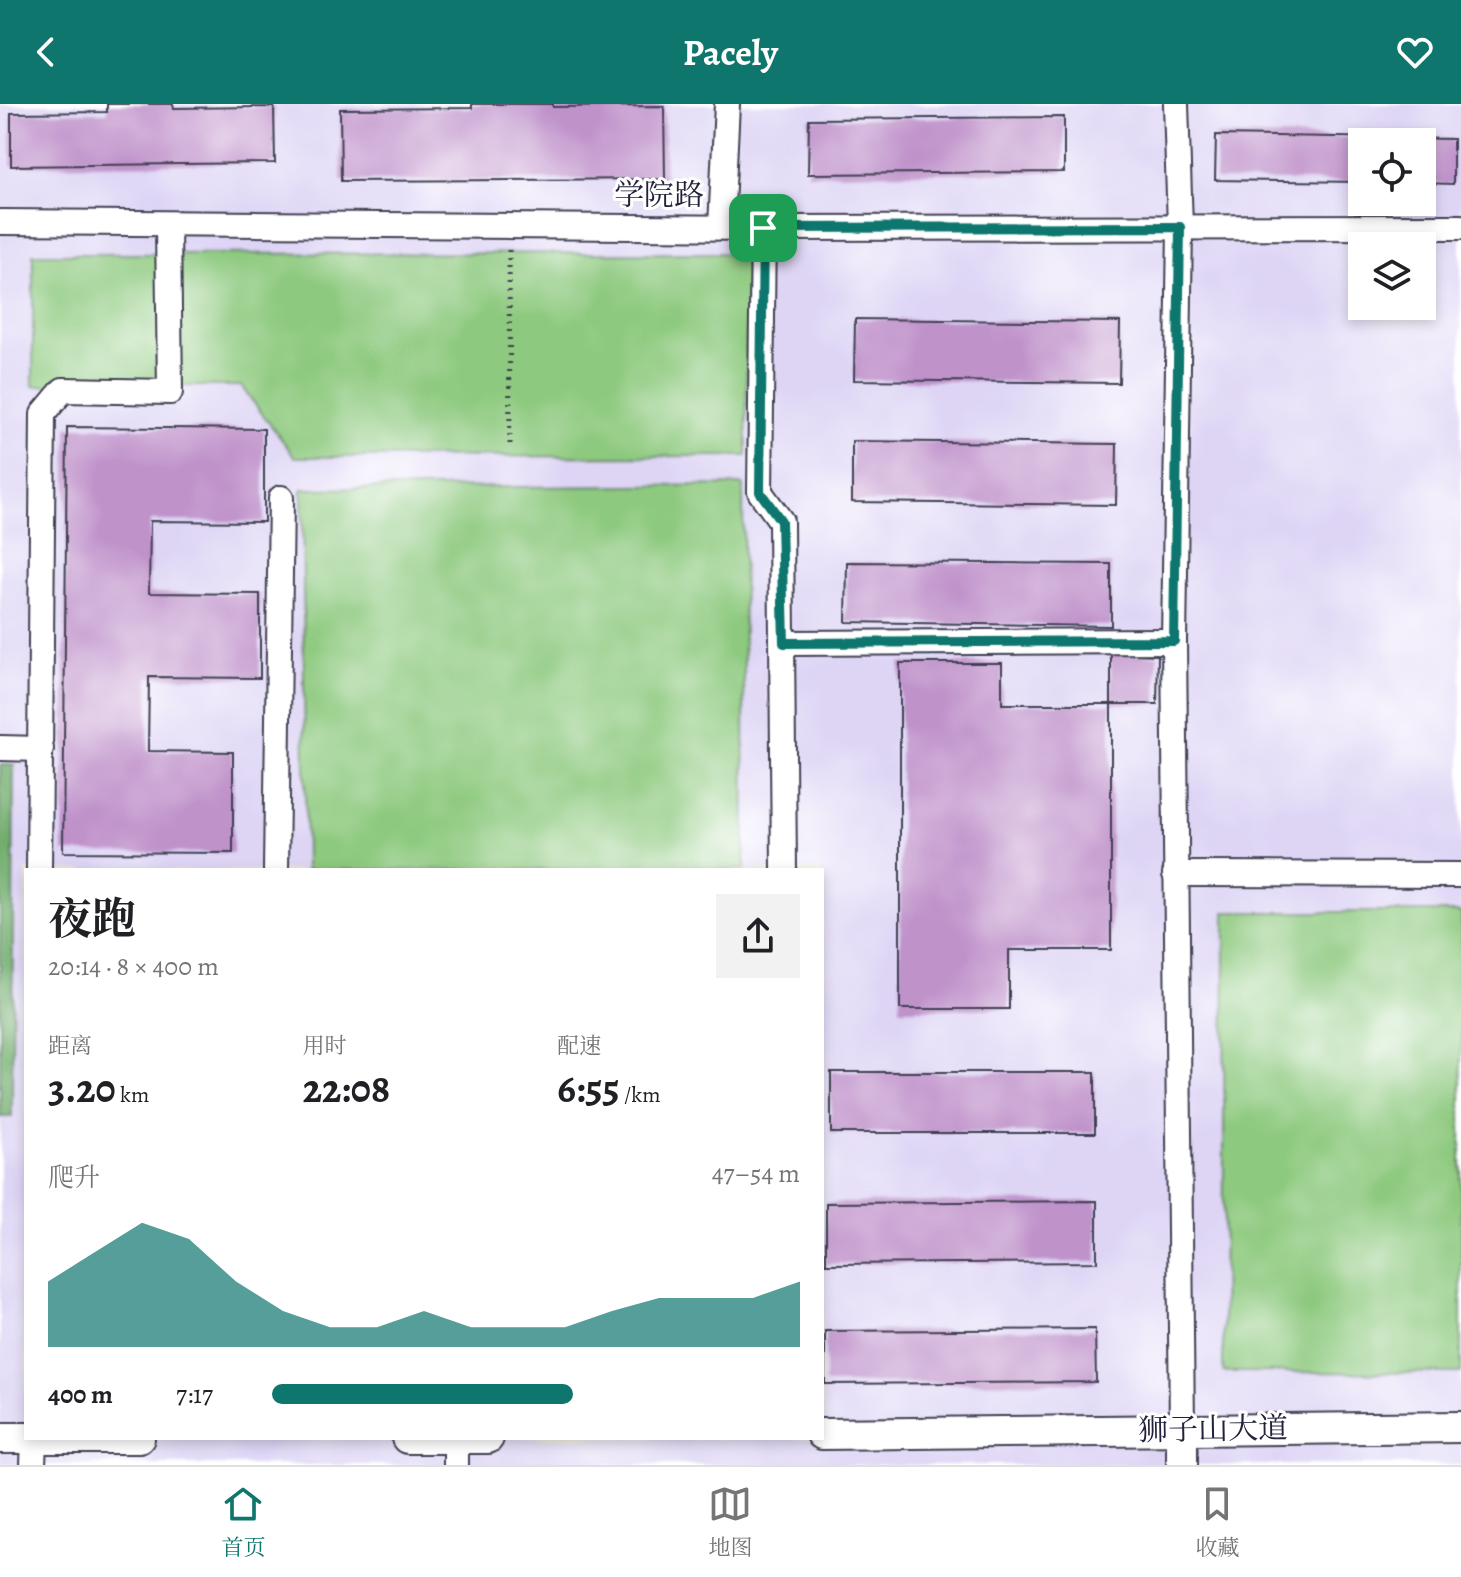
<!DOCTYPE html>
<html lang="zh">
<head>
<meta charset="utf-8">
<style>
	body { margin:0; font-family:Alegreya,"Noto Serif SC",serif; background:#f2f2f2; color:#202124; height:100vh; display:flex; flex-direction:column; font-size:30px; white-space:nowrap }
	* { box-sizing:border-box; margin:0 }
	p { font-size:26px; color:#757577 }
	.icon { flex:none; width:44px; height:44px; fill:none; stroke:currentColor; stroke-width:2; stroke-linecap:round; stroke-linejoin:round }
	.map { position:relative; flex:1; overflow:hidden }
	.sheet { position:absolute; left:24px; top:764px; width:800px; height:572px; display:flex; flex-direction:column; background:#fff; border-radius:0px; box-shadow:0 4px 12px #0003 }
	.sheet>* { flex:none }
	.fabs { position:absolute; left:1348px; top:24px; display:grid; gap:16px }
	.fabs a { display:grid; place-items:center; width:88px; height:88px; border-radius:0px; background:#fff; box-shadow:0 4px 12px #0003; font-size:40px }
	.pin { position:absolute; display:grid; place-items:center; width:68px; height:68px; color:#fff; margin:-34px; border-radius:16px; box-shadow:0 4px 12px #0006 }
	.round { display:grid; place-items:center; flex:none; width:84px; height:84px; border-radius:0px; background:#f2f2f2 }
	.summary { display:flex; align-items:center; justify-content:space-between; height:136px; padding:0 24px }
	h1 { font-size:44px; font-weight:700; line-height:60px }
	.metrics { display:grid; grid-template-columns:repeat(3,1fr); gap:12px; height:136px; padding:8px 24px }
	.metrics div { display:grid; align-content:center }
	.metrics b { font-size:40px; font-weight:700 }
	.metrics small { font-size:22px; font-weight:400 }
	.metrics p { font-size:22px }
	.chart { height:224px; padding:16px 24px }
	.chart p { display:flex; justify-content:space-between }
	.chart svg { width:100%; height:144px; margin-top:8px; fill:#0f766e; opacity:.7 }
	ul { padding:0 24px; list-style:none; font-size:26px }
	li { display:grid; grid-template-columns:128px 96px 1fr; align-items:center; height:60px }
	li i { height:20px; border-radius:10px; background:#0f766e }
	header { display:flex; justify-content:space-between; align-items:center; height:104px; padding:0 24px; background:#0f766e; color:#fff; font-size:36px; font-weight:700 }
	.tab-bar { display:flex; justify-content:space-around; align-items:center; height:112px; border-top:2px solid #e0e0e0; background:#fff; font-size:22px; color:#757577 }
	.tab-bar a { display:grid; justify-items:center; gap:4px }
	.tab-bar .current { color:#0f766e }
	.map>svg:first-child { display:block }
	.built { fill:#ded5f5; fill-rule:evenodd }
	.green { fill:#8dc97e; stroke:#58765c; stroke-width:2 }
	.forest { fill:#72ad6d; stroke:#4a6854; stroke-width:2 }
	.building { fill:#bf92ca }
	.lines { fill:none; stroke-linecap:round; stroke-linejoin:round }
	.minor-casing { stroke:#414052; stroke-width:28 }
	.tertiary-casing { stroke:#414052; stroke-width:34 }
	.path { stroke:#414052; stroke-width:5; stroke-dasharray:2 6; stroke-linecap:butt }
	.minor { stroke:#fff; stroke-width:24 }
	.tertiary { stroke:#fff; stroke-width:30 }
	.route-casing { stroke:#fff; stroke-width:16 }
	.route { stroke:#0f766e; stroke-width:10 }
	.labels { text-anchor:middle; dominant-baseline:central; stroke-width:6; stroke-linejoin:round; paint-order:stroke }
	.street-label { font-size:30px; fill:#22223b; stroke:#fff }
</style>
</head>
<body>
<header><svg class="icon" aria-label="back" viewBox="0 0 24 24"><path d="M15 5l-7 7 7 7"/></svg>Pacely<svg class="icon" aria-label="heart" viewBox="0 0 24 24"><path d="M12 20l-8-8c-3-5 5-10 8-4 3-6 11-1 8 4z"/></svg></header>
<div class="map">
<svg width="1461" height="1361" viewBox="0 0 1461 1361">
	<rect width="100%" height="100%" fill="#fff"/>
	<filter id="ink" filterUnits="userSpaceOnUse"><feTurbulence type="fractalNoise" baseFrequency=".0125" numOctaves="2"/><feDisplacementMap in="SourceGraphic" scale="16" xChannelSelector="R" yChannelSelector="G"/><feConvolveMatrix kernelMatrix="1 2 1 2 8 2 1 2 1" color-interpolation-filters="sRGB"/></filter>
	<filter id="wash" filterUnits="userSpaceOnUse"><feTurbulence type="fractalNoise" baseFrequency=".006" numOctaves="4" result="noise"/><feDisplacementMap in="SourceGraphic" scale="32" xChannelSelector="R" yChannelSelector="G"/><feGaussianBlur stdDeviation="1.8" result="paint"/><feColorMatrix in="noise" values="0 0 0 0 0 0 0 0 0 0 0 0 0 0 0 0 0 1.4 0 .05"/><feComposite in="paint" operator="in"/></filter>
	<g filter="url(#wash)">
		<rect width="100%" height="100%" fill="#f3ead4"/>
		<!-- built -->
		<path class="built" d="M0,0H1461V1361H0ZM1362,38H1422V98H1362ZM1362,142H1422V202H1362ZM26,766H822V1334H26Z"/>
		<!-- green -->
		<g class="green">
			<path d="M746,149L747,352L295,353L241,282H33V150Z"/>
			<path d="M743,381L745,766H306L302,385Z"/>
			<path d="M1225,808H1461V1269L1223,1268Z"/>
		</g>
		<!-- forest -->
		<path class="forest" d="M0,661H14L12,1013H0Z"/>
		<g id="blocks">
			<!-- building -->
			<g class="building">
				<path d="M107,0H173L174,4L274,3L275,59L11,62V9L107,8Z"/>
				<path d="M472,0H553V3L664,2L665,75L341,77L340,5L472,4Z"/>
				<path d="M1064,13V68L808,70L809,15Z"/>
				<path d="M1216,31L1453,35V80L1422,79V38H1362V78L1215,76Z"/>
				<path d="M855,215L1120,218L1119,279L854,276Z"/>
				<path d="M67,323L264,325V418L150,417L149,489L260,490V574L149,573L148,647L233,648V749L63,748Z"/>
				<path d="M852,337L1117,340L1116,401L852,398Z"/>
				<path d="M847,458L1111,460V522L846,518Z"/>
				<path d="M1111,549L1158,551L1157,600H1111Z"/>
				<path d="M900,559H1002V600H1111V846H1009V905H900Z"/>
				<rect x="831" y="968" width="264" height="61"/>
				<path d="M1097,1097V1158L826,1160V1099Z"/>
				<path d="M1095,1225L1096,1278L825,1280V1227Z"/>
			</g>
		</g>
	</g>
	<g filter="url(#ink)">
		<use href="#blocks" fill-opacity="0" stroke="#414052" stroke-width="2"/>
		<g class="lines">
			<defs>
				<g id="minor">
					<path d="M1176,0L1180,123L1174,537L1182,1325"/>
					<path d="M0,118L763,124L1461,123"/>
					<path d="M721,123L727,0"/>
					<path d="M763,124L760,388L781,417L784,766"/>
					<path d="M784,539L1174,537"/>
					<path d="M0,644L41,645"/>
					<path d="M39,766L43,310L63,286L170,288L168,121"/>
					<path d="M276,766L281,394"/>
					<path d="M1175,770L1461,771"/>
					<path d="M33,1361L34,1334"/>
					<path d="M456,1361V1334"/>
				</g>
				<g id="tertiary">
					<path d="M822,1330L1461,1323"/>
					<path d="M0,1334H139"/>
					<path d="M407,1334H488"/>
					<path d="M1182,1361V1325"/>
				</g>
			</defs>
			<!-- minor casing -->
			<use href="#minor" class="minor-casing"/>
			<!-- tertiary casing -->
			<use href="#tertiary" class="tertiary-casing"/>
			<!-- path -->
			<path class="path" d="M509,146L510,345"/>
			<!-- minor -->
			<use href="#minor" class="minor"/>
			<!-- tertiary -->
			<use href="#tertiary" class="tertiary"/>
		</g>
	</g>
	<g class="lines" filter="url(#ink)">
		<defs>
			<path id="route" d="M1180,123L1174,537L784,539L781,417L760,388L763,124Z"/>
		</defs>
		<!-- route casing -->
		<use href="#route" class="route-casing"/>
		<!-- route -->
		<use href="#route" class="route"/>
	</g>
	<g class="labels">
		<!-- street labels -->
		<g class="street-label">
			<text x="659" y="91">学院路</text>
			<text transform="translate(1213 1325) rotate(-1)">狮子山大道</text>
		</g>
	</g>
</svg>
<div class="fabs">
<a><svg class="icon" aria-label="locate" viewBox="0 0 24 24"><circle cx="12" cy="12" r="6"/><path d="M12 2v4M12 18v4M2 12h4M18 12h4"/></svg></a>
<a><svg class="icon" aria-label="layers" viewBox="0 0 24 24"><path d="M12 4l9 5-9 5-9-5zM3 14l9 5 9-5"/></svg></a>
</div>
<div class="pin" style="left:763px;top:124px;background:#1e9e55"><svg class="icon" aria-label="arrive" viewBox="0 0 24 24"><path d="M6 21V4h12l-3 4 3 4H6"/></svg></div>
<section class="sheet">
<div class="summary"><div><h1>夜跑</h1><p>20:14 · 8 × 400 m</p></div><a class="round"><svg class="icon" aria-label="share" viewBox="0 0 24 24"><path d="M12 15V3M7 8l5-5 5 5M5 13v7h14v-7"/></svg></a></div>
<div class="metrics">
<div><p>距离</p><b>3.20<small> km</small></b></div>
<div><p>用时</p><b>22:08</b></div>
<div><p>配速</p><b>6:55<small> /km</small></b></div>
</div>
<div class="chart"><p><span>爬升</span>47–54 m</p>
<svg viewBox="0 0 160 44" preserveAspectRatio="none"><path d="M0 44V24L10 15L20 6L30 11L40 24L50 33L60 38L70 38L80 33L90 38L100 38L110 38L120 33L130 29L140 29L150 29L160 24V44z"/></svg>
</div>
<ul>
<li><b>400 m</b>7:17<i style="width:57%"></i></li>
</ul>
</section>
</div>
<nav class="tab-bar">
<a class="current"><svg class="icon" aria-label="home" viewBox="0 0 24 24"><path d="M3 11l9-7 9 7M6 9v11h12V9"/></svg>首页</a>
<a><svg class="icon" aria-label="map" viewBox="0 0 24 24"><path d="M3 6l6-2 6 2 6-2v14l-6 2-6-2-6 2zM9 4v14M15 6v14"/></svg>地图</a>
<a><svg class="icon" aria-label="saved" viewBox="0 0 24 24"><path d="M7 4h10v16l-5-4-5 4z"/></svg>收藏</a>
</nav>
</body>
</html>
